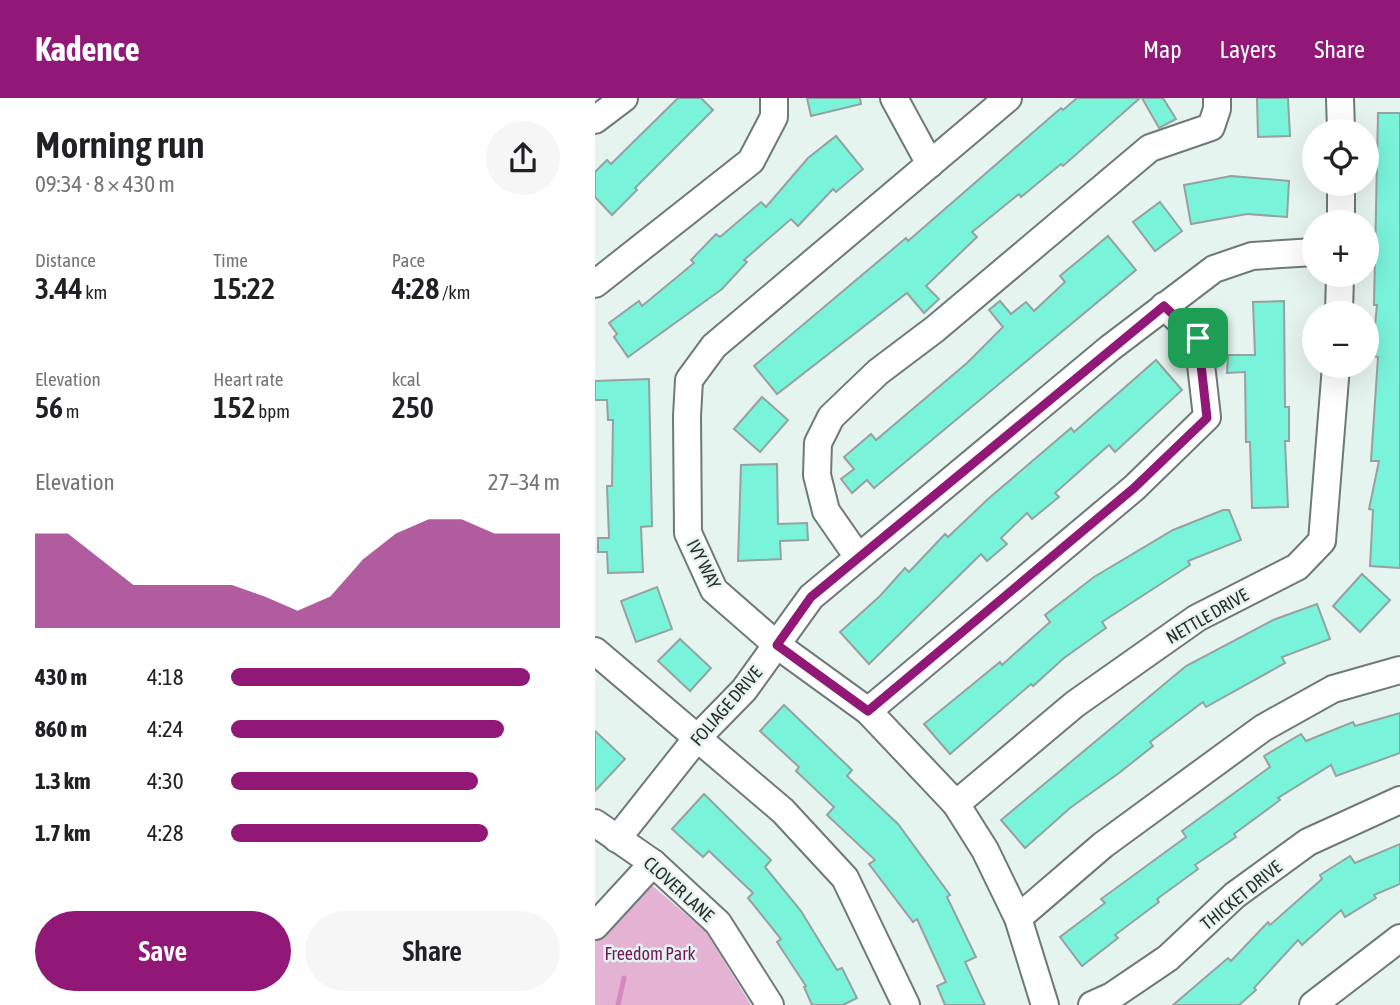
<!DOCTYPE html>
<html lang="en">
<head>
<meta charset="utf-8">
<style>
	body { margin:0; font-family:"Asap Condensed",sans-serif; background:#f6f6f6; color:#202124; height:100vh; display:flex; flex-direction:column; font-size:26px; white-space:nowrap }
	* { box-sizing:border-box; margin:0 }
	p { font-size:23px; color:#757577 }
	.icon { flex:none; width:38px; height:38px; fill:none; stroke:currentColor; stroke-width:2; stroke-linecap:round; stroke-linejoin:round }
	.map { position:relative; flex:1; overflow:hidden }
	.side { display:flex; flex-direction:column; background:#fff; width:595px }
	.side>* { flex:none }
	.controls { position:absolute; left:707px; top:21px; display:grid; gap:14px }
	.controls a { display:grid; place-items:center; width:77px; height:77px; border-radius:50%; background:#fff; box-shadow:0 7px 28px #0002; font-size:35px }
	.pin { position:absolute; display:grid; place-items:center; width:60px; height:60px; color:#fff; margin:-30px; border-radius:14px; box-shadow:0 4px 10px #0006 }
	.round { display:grid; place-items:center; flex:none; width:74px; height:74px; border-radius:37px; background:#f6f6f6 }
	.head { display:flex; align-items:center; justify-content:space-between; height:119px; padding:0 35px }
	h1 { font-size:38px; font-weight:600; line-height:52px }
	.figures { display:grid; grid-template-columns:repeat(3,1fr); gap:10px; height:119px; padding:7px 35px }
	.figures div { display:grid; align-content:center }
	.figures b { font-size:30px; font-weight:600 }
	.figures small { font-size:19px; font-weight:400 }
	.figures p { font-size:19px }
	.chart { height:196px; padding:14px 35px }
	.chart p { display:flex; justify-content:space-between }
	.chart svg { width:100%; height:126px; margin-top:7px; fill:#911876; opacity:.7 }
	.action { display:flex; gap:14px; margin-top:auto; padding:14px 35px }
	.action a { flex:1; height:80px; border-radius:42px; background:#911876; color:#fff; font-size:28px; font-weight:600; line-height:80px; text-align:center }
	.action a+a { background:#f6f6f6; color:#202124 }
	ul { padding:0 35px; list-style:none; font-size:23px }
	li { display:grid; grid-template-columns:112px 84px 1fr; align-items:center; height:52px }
	li i { height:18px; border-radius:9px; background:#911876 }
	header { display:flex; align-items:center; gap:42px; box-sizing:border-box; height:98px; padding:0 35px; background:#911876; color:#fff }
	header strong { font-size:33px }
	nav { display:flex; gap:38px; margin-inline-start:auto; font-size:24px }
	main { display:flex; flex:1; min-height:0 }
	.map>svg:first-child { display:block }
	.green { fill:#e4b2d3 }
	.lines { fill:none; stroke-linecap:round; stroke-linejoin:round }
	.stream { stroke:#d689bd; stroke-width:5 }
	.building { fill:#7af3db; stroke:#95a29f; stroke-width:2 }
	.minor-casing { stroke:#6e7a77; stroke-width:30 }
	.minor { stroke:#fff; stroke-width:26 }
	.route-casing { stroke:#fff; stroke-width:14 }
	.route { stroke:#911876; stroke-width:9 }
	.labels { text-anchor:middle; dominant-baseline:central; stroke-width:5; stroke-linejoin:round; paint-order:stroke }
	.street-label { font-size:18px; fill:#292e2d; stroke:#e6f4f0 }
	.park-label { font-size:18px; fill:#72175c; stroke:#e6f4f0 }
</style>
</head>
<body>
<header>
<strong>Kadence</strong>
<nav><a>Map</a><a>Layers</a><a>Share</a></nav>
</header>
<main>
<section class="side">
<div class="head"><div><h1>Morning run</h1><p>09:34 · 8 × 430 m</p></div><a class="round"><svg class="icon" aria-label="share" viewBox="0 0 24 24"><path d="M12 15V3M7 8l5-5 5 5M5 13v7h14v-7"/></svg></a></div>
<div class="figures">
<div><p>Distance</p><b>3.44<small> km</small></b></div>
<div><p>Time</p><b>15:22</b></div>
<div><p>Pace</p><b>4:28<small> /km</small></b></div>
</div>
<div class="figures">
<div><p>Elevation</p><b>56<small> m</small></b></div>
<div><p>Heart rate</p><b>152<small> bpm</small></b></div>
<div><p>kcal</p><b>250</b></div>
</div>
<div class="chart"><p><span>Elevation</span>27–34 m</p>
<svg viewBox="0 0 160 44" preserveAspectRatio="none"><path d="M0 44V11L10 11L20 20L30 29L40 29L50 29L60 29L70 33L80 38L90 33L100 20L110 11L120 6L130 6L140 11L150 11L160 11V44z"/></svg>
</div>
<ul>
<li><b>430 m</b>4:18<i style="width:91%"></i></li>
<li><b>860 m</b>4:24<i style="width:83%"></i></li>
<li><b>1.3 km</b>4:30<i style="width:75%"></i></li>
<li><b>1.7 km</b>4:28<i style="width:78%"></i></li>
</ul>
<div class="action"><a>Save</a><a>Share</a></div>
</section>
<div class="map">
<svg width="805" height="907" viewBox="0 0 805 907">
	<rect width="100%" height="100%" fill="#e6f4f0"/>
	<!-- green -->
	<path class="green" d="M51,782L111,834L156,907H0V837Z"/>
	<g class="lines">
		<!-- stream -->
		<path class="stream" d="M23,907L29,880"/>
	</g>
	<!-- building -->
	<g class="building">
		<path d="M83,0H106L118,12L40,90L42,92L17,117L0,99V74L12,62L16,66Z"/>
		<path d="M212,0H265L266,6L216,18Z"/>
		<path d="M482,0H545L468,68L466,66L426,99L424,96L377,134L382,139L331,188L344,201L329,215L312,195L182,296L159,268L311,140L313,143L466,10L468,12Z"/>
		<path d="M547,0H568L581,21L564,30Z"/>
		<path d="M662,0H693L695,38L663,39Z"/>
		<path d="M783,15H805V470L775,468L778,412L774,411L784,363H776L783,259L777,258L782,207H779Z"/>
		<path d="M241,38L268,71L241,94L238,91L203,128L196,121L149,162L152,164L127,191L33,259L19,239L22,236L14,225L44,203L47,208L99,165L96,162L121,136L125,139L166,104L171,109L213,60Z"/>
		<path d="M636,78L694,83L692,119L652,116L596,126L589,87Z"/>
		<path d="M565,104L587,133L560,153L538,124Z"/>
		<path d="M513,138L541,172L279,390L272,382L257,395L246,381L259,371L249,359L276,336L281,342L372,265L408,229L394,212L405,203L416,216L431,204L439,213L470,184L465,178Z"/>
		<path d="M689,203L690,309H694V343H690L693,409L657,410L655,344H651L650,274L632,275L633,257H660L658,204Z"/>
		<path d="M561,262L587,292L520,354L514,347L460,395L464,399L437,421L432,415L406,440L412,446L392,463L386,456L274,566L245,534L285,498L310,470L314,474L350,436L353,439L393,401L476,330L479,334Z"/>
		<path d="M54,281L57,428L46,429L48,474L13,475L12,454H3V440H14L12,388H17L18,322H13L12,302H0V283Z"/>
		<path d="M167,299L193,322L165,354L139,331Z"/>
		<path d="M182,366L183,426L212,425L213,442L185,443L186,461L143,463L146,367Z"/>
		<path d="M628,412H634L646,442L593,463L595,467L507,524L511,530L469,560L438,588L436,586L355,656L329,626L405,564L407,567L455,524L450,517L499,479L578,432Z"/>
		<path d="M767,476L795,502L765,534L738,508Z"/>
		<path d="M62,489L77,531L41,544L26,503Z"/>
		<path d="M722,506L735,541L687,559L690,565L611,609L608,604L555,644L558,648L524,675L475,710L430,750L406,722L591,568L678,522Z"/>
		<path d="M85,541L116,570L95,593L63,563Z"/>
		<path d="M189,607L257,672L252,678L303,726L355,797L352,799L381,859L370,864L390,907H350L342,888L351,884L322,821L318,824L274,766L280,762L232,717L239,709L201,673L204,669L165,633Z"/>
		<path d="M805,615V655L741,678L736,667L683,700L685,702L639,736L641,739L600,767L603,771L562,801L564,804L520,837L523,840L487,868L465,839L510,805L506,801L591,739L587,733L675,669L669,658L706,636L711,643L758,624L760,628Z"/>
		<path d="M0,633L30,661L0,693Z"/>
		<path d="M109,696L176,762L170,769L206,813L242,872L247,870L262,900L248,907H217L209,889L211,888L182,844L186,841L153,800L158,795L114,753L108,759L77,731Z"/>
		<path d="M805,746V786L779,797L781,800L750,819L746,812L707,847L703,842L659,890L661,892L644,907H578L633,860L636,863L673,824L675,827L727,781L725,777L755,758L760,765Z"/>
	</g>
	<g class="lines">
		<defs>
			<g id="minor">
				<path d="M299,0L335,66"/>
				<path d="M413,0L119,248L94,282L92,318L93,435L119,492L182,547L273,613L361,706L390,752L423,820L450,907"/>
				<path d="M745,0L746,33"/>
				<path d="M0,22L29,0"/>
				<path d="M746,86V124"/>
				<path d="M0,186L156,63L179,19V0"/>
				<path d="M744,215L745,177"/>
				<path d="M263,459L231,413L222,377L223,345L236,319L283,274L340,231L555,50L616,29L622,11V0"/>
				<path d="M0,553L188,713L250,780L311,907"/>
				<path d="M273,613L539,390L612,319L603,240L569,208"/>
				<path d="M361,706L480,606L602,520L702,469L727,443L741,268"/>
				<path d="M0,725L58,765L123,825L175,907"/>
				<path d="M22,741L102,640L149,592L216,499L515,250L619,171L657,158L719,154"/>
				<path d="M423,820L508,747L668,630L738,591L805,572"/>
				<path d="M0,828L58,765"/>
				<path d="M497,907L517,898L573,860L640,797L713,744L805,702"/>
				<path d="M718,907L805,840"/>
			</g>
		</defs>
		<!-- minor casing -->
		<use href="#minor" class="minor-casing"/>
		<!-- minor -->
		<use href="#minor" class="minor"/>
	</g>
	<g class="lines">
		<defs>
			<path id="route" d="M569,208L603,240L612,320L539,390L273,613L182,547L216,499Z"/>
		</defs>
		<!-- route casing -->
		<use href="#route" class="route-casing"/>
		<!-- route -->
		<use href="#route" class="route"/>
	</g>
	<g class="labels">
		<!-- street labels -->
		<g class="street-label">
			<text transform="translate(109 466) rotate(63)">IVY WAY</text>
			<text transform="translate(612 518) rotate(-30)">NETTLE DRIVE</text>
			<text transform="translate(131 608) rotate(-49)">FOLIAGE DRIVE</text>
			<text transform="translate(84 791) rotate(42)">CLOVER LANE</text>
			<text transform="translate(646 797) rotate(-39)">THICKET DRIVE</text>
		</g>
		<!-- park labels -->
		<g class="park-label">
			<text x="55" y="855">Freedom Park</text>
		</g>
	</g>
</svg>
<div class="controls">
<a><svg class="icon" aria-label="locate" viewBox="0 0 24 24"><circle cx="12" cy="12" r="6"/><path d="M12 2v4M12 18v4M2 12h4M18 12h4"/></svg></a>
<a>+</a>
<a>−</a>
</div>
<div class="pin" style="left:603px;top:240px;background:#1e9e55"><svg class="icon" aria-label="arrive" viewBox="0 0 24 24"><path d="M6 21V4h12l-3 4 3 4H6"/></svg></div>
</div>
</main>
</body>
</html>
